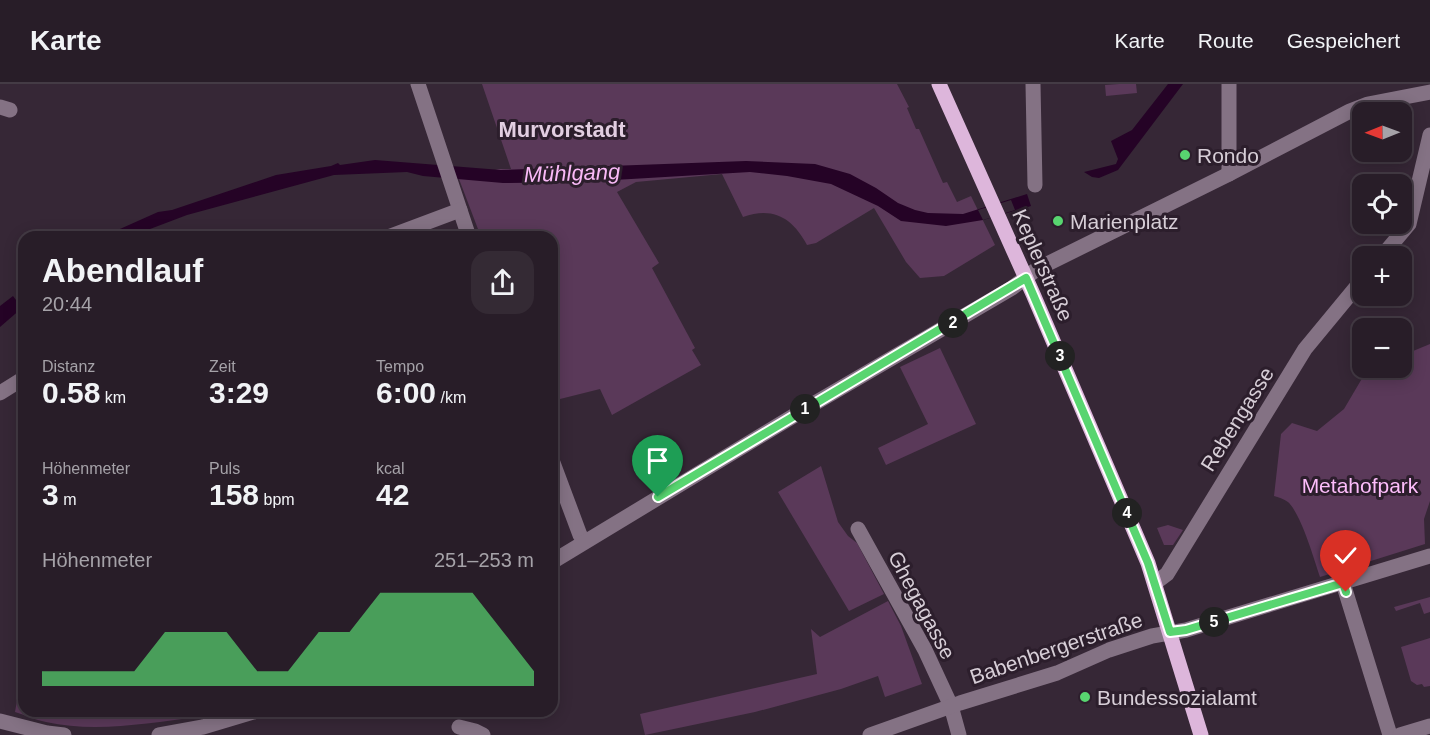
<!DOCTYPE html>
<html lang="de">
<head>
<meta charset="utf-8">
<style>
	body { margin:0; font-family:Helvetica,sans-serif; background:#342a34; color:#f1f3f6; height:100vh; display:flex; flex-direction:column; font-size:22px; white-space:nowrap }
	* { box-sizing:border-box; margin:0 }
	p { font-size:20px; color:#a5a2a8 }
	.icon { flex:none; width:33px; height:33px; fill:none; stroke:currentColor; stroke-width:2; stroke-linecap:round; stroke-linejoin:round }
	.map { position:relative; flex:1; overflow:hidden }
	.details { position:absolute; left:18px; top:147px; width:540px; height:486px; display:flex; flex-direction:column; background:#281d28; border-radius:18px; box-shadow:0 3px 15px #0003,0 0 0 2px #443b45 }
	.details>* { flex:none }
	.needle { width:39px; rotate:269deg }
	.buttons { position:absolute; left:1352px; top:18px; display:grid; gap:12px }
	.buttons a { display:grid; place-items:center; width:60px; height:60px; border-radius:12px; background:#281d28; box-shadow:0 3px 15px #0003,0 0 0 2px #443b45; font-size:30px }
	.pin { position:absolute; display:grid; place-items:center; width:51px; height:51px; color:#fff; margin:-62px -26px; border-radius:50% 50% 50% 0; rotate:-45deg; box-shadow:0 0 6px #0007 }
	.pin .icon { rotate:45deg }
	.km { position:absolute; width:30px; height:30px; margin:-15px; border-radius:50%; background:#222; color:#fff; font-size:16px; line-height:30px; text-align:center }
	.round { display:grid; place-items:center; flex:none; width:63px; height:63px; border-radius:18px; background:#342a34 }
	.overview { display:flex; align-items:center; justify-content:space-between; height:102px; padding:0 24px }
	h1 { font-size:33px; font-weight:800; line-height:45px }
	.metrics { display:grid; grid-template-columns:repeat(3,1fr); gap:9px; height:102px; padding:6px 24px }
	.metrics div { display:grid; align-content:center }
	.metrics b { font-size:30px; font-weight:800 }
	.metrics small { font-size:16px; font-weight:400 }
	.metrics p { font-size:16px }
	.chart { height:168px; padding:12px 24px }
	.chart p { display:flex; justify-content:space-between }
	.chart svg { width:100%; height:108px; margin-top:6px; fill:#58d570; opacity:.7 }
	header { display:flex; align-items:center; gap:36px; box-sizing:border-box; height:84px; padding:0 30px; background:#281d28; border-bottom:2px solid #443b45 }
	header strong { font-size:28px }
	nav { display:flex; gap:33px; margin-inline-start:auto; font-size:21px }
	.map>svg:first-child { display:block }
	.green { fill:#5a3959 }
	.water { fill:#250326 }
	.pier { fill:#362736 }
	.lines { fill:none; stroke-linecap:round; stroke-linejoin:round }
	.minor { stroke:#847284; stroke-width:15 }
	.major { stroke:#ddb6db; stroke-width:15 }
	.route-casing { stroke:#fff; stroke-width:12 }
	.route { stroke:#58d570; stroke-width:8 }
	.poi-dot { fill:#58d570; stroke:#2c1e2c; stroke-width:2 }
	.labels { text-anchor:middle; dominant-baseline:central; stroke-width:6; stroke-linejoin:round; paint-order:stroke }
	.poi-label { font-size:21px; fill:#d7ced7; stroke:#2c1e2c; text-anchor:start }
	.street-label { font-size:21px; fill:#d7ced7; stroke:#2c1e2c }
	.park-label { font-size:21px; fill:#fdbdfb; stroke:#2c1e2c }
	.neighbourhood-label { font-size:22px; font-weight:bold; fill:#e2cee1; stroke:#2c1e2c }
	.water-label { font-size:22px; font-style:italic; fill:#f9b9f7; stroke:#2c1e2c }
</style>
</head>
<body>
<header>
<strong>Karte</strong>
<nav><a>Karte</a><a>Route</a><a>Gespeichert</a></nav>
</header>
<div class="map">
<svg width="1430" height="651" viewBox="0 0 1430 651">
	<rect width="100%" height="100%" fill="#362736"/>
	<!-- green -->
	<g class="green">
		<path d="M482,0H897L909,23L907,24L916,45H919L943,99L947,98L957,118L971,112L995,161L944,192L920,194L906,178L874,124L816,159L807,161C793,135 774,122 743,133L722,90L636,98L617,108L659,179L652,184L695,264L692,266L701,281L612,331L600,305L552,317V153H481L459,95L499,85H511Z"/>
		<path d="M1119,0H1136L1137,9L1106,12L1105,1Z"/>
		<path d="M1430,260V417L1424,435L1425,460L1320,493C1314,475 1301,430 1288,418C1284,415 1278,413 1274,412L1281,350L1292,339L1317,347L1344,325L1367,286L1374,284H1401V272Z"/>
		<path d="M940,264L976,340L886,381L878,364L928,340L900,283Z"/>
		<path d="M821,382L838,438L848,452L857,459L884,510L849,527L778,408Z"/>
		<path d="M1168,441L1183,446L1173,461H1164L1157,444Z"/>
		<path d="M1430,513V528L1424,530L1420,519L1396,527L1394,523Z"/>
		<path d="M888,517L901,542L922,600L885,613L878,592L841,605L755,628L645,651L640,630L817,590L811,545L820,553Z"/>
		<path d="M1430,554V602L1424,603L1422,600L1417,601L1411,597L1401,563Z"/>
		<path d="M24,576V627H203L198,633C149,639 95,649 46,638C35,636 25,631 15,628Z"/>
	</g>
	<!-- water -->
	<g class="water">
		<path d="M1168,0H1183L1118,86L1099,94L1092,93L1084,88L1116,80L1118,75L1111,57L1132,46Z"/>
		<path d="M375,76L501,86L746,77L815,80L850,90L876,104L898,119L915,126L928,129L963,130L1027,110L1031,122L983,136L946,142L901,137L878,122L831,100L787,92L750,88L580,98L503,99L423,92L407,88L334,91L187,131L129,153H102L158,128L172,126L276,91L331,82L338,79L340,81Z"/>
		<path d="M13,212L22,224L0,243V222Z"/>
	</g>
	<!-- pier -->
	<path class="pier" d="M1011,116L1015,126L983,136L978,126Z"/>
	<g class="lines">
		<!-- minor -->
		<g class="minor">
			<path d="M418,0L469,153"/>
			<path d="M1033,0L1035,101"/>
			<path d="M1229,0V90"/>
			<path d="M0,23L10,26"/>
			<path d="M388,153L460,126"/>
			<path d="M1382,172L1409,140L1430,51"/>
			<path d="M0,309L24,294"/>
			<path d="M552,376L580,451L585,457"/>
			<path d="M858,445L925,566L951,622L959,651"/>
			<path d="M552,478L810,322L1012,204L1037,185L1229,90L1350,27L1368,20L1430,8"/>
			<path d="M1155,499L1167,490L1305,265L1362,196"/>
			<path d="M1343,499L1390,651"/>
			<path d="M0,637L47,649L64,651"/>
			<path d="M459,643L475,647L483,651"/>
			<path d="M159,651L203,643L257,627"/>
			<path d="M870,651L960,619L1057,589L1109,566L1152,552L1186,546L1430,472"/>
			<path d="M1400,651L1430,642"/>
		</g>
		<!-- major -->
		<path class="major" d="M939,0L1033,210L1148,479L1201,651"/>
	</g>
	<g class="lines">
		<defs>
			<path id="route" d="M658,413L1026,194L1148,479L1170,548L1186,546L1343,499L1346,508"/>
		</defs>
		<!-- route casing -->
		<use href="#route" class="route-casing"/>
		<!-- route -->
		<use href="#route" class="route"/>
	</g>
	<!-- markers -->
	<g class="poi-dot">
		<circle cx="1185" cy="71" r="6"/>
		<circle cx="1058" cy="137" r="6"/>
		<circle cx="1085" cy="613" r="6"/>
	</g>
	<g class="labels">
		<!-- poi labels -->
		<g class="poi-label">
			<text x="1197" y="71">Rondo</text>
			<text x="1070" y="137">Marienplatz</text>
			<text x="1097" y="613">Bundessozialamt</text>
		</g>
		<!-- street labels -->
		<g class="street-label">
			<text transform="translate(1043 181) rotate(66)">Keplerstraße</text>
			<text transform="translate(1237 335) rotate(-58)">Rebengasse</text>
			<text transform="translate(922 521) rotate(62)">Ghegagasse</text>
			<text transform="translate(1056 564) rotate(-19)">Babenbergerstraße</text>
		</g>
		<!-- park labels -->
		<g class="park-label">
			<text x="1360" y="401">Metahofpark</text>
		</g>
		<!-- neighbourhood labels -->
		<g class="neighbourhood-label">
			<text x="562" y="45">Murvorstadt</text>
		</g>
		<!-- water labels -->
		<g class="water-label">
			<text transform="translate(572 89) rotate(-2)">Mühlgang</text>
		</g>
	</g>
</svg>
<div class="buttons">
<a><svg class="needle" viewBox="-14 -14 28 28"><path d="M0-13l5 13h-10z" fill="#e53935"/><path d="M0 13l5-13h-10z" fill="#a5a2a8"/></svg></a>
<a><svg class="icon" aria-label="locate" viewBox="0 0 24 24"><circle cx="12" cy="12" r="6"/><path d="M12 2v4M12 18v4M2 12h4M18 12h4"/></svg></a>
<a>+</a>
<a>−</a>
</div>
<div class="pin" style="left:658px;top:413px;background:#1e9e55"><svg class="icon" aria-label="arrive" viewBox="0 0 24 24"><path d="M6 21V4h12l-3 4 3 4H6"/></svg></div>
<div class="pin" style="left:1346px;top:508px;background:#d93025"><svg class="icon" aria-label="check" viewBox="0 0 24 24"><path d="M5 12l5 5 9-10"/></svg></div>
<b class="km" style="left:805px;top:325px">1</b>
<b class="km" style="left:953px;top:239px">2</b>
<b class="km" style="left:1060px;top:272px">3</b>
<b class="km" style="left:1127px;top:429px">4</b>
<b class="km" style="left:1214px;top:538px">5</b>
<section class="details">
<div class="overview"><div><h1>Abendlauf</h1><p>20:44</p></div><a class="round"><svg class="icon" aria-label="share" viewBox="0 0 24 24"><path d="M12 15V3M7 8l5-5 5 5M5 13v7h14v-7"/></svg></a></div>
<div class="metrics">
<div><p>Distanz</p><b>0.58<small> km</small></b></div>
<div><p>Zeit</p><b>3:29</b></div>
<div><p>Tempo</p><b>6:00<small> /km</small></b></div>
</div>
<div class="metrics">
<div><p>Höhenmeter</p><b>3<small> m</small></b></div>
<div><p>Puls</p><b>158<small> bpm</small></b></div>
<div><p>kcal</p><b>42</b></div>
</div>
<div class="chart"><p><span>Höhenmeter</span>251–253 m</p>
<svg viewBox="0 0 160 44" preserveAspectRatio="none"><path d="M0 44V38L10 38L20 38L30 38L40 22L50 22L60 22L70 38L80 38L90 22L100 22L110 6L120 6L130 6L140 6L150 22L160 38V44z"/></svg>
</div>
</section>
</div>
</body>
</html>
